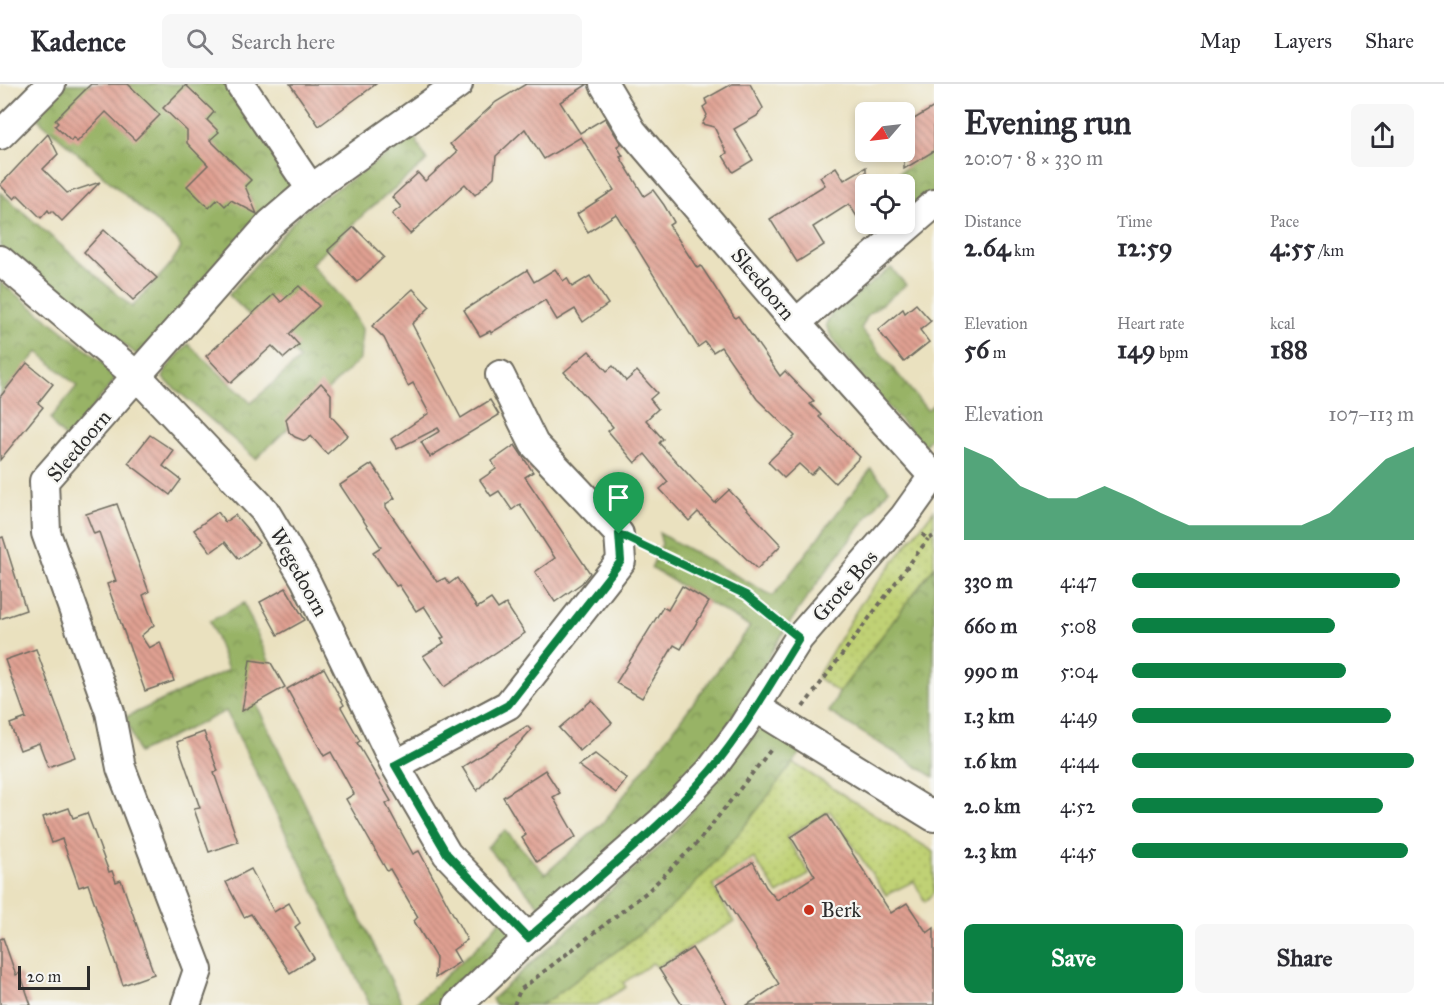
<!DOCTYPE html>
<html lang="en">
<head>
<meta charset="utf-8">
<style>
	body { margin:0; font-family:"IM FELL Great Primer",serif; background:#f7f7f7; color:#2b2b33; height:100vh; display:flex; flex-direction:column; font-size:22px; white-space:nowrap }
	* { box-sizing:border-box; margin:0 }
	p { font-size:20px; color:#7c7c81 }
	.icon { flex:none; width:33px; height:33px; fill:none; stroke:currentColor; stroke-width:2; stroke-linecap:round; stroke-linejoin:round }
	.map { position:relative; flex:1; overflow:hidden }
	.drawer { display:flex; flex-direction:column; background:#fff; width:510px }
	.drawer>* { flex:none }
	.needle { width:39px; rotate:242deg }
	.buttons { position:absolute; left:855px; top:18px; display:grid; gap:12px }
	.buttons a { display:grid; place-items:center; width:60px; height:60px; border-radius:9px; background:#fff; box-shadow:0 3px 9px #0003; font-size:30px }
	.scale { position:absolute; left:18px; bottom:15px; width:72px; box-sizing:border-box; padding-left:6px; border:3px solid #2b2b2b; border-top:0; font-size:16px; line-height:21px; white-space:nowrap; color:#2b2b2b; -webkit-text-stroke:4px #f6f6f2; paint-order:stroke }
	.pin { position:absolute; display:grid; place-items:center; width:51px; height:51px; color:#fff; margin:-62px -26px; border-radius:50% 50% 50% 0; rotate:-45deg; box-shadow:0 0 6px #0007 }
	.pin .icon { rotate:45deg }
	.round { display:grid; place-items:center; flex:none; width:63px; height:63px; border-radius:9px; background:#f7f7f7 }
	.overview { display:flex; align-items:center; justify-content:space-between; height:102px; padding:0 30px }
	h1 { font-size:33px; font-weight:700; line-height:45px }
	.stats { display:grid; grid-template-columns:repeat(3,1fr); gap:9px; height:102px; padding:6px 30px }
	.stats div { display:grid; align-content:center }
	.stats b { font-size:26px; font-weight:700 }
	.stats small { font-size:16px; font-weight:400 }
	.stats p { font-size:16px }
	.chart { height:168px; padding:12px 30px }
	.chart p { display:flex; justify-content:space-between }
	.chart svg { width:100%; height:108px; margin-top:6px; fill:#0b8043; opacity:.7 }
	.cta { display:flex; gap:12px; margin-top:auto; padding:12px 30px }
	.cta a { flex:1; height:69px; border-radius:9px; background:#0b8043; color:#fff; font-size:24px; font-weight:700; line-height:69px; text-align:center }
	.cta a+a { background:#f7f7f7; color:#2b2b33 }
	ul { padding:0 30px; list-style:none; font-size:20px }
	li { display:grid; grid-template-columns:96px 72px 1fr; align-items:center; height:45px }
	li i { height:15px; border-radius:8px; background:#0b8043 }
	header { display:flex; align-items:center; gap:36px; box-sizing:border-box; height:84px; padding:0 30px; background:#fff; border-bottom:2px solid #e1e1e2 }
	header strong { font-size:28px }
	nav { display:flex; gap:33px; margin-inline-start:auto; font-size:21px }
	.search { width:420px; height:54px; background:#f7f7f7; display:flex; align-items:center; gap:15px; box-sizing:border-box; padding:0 21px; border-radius:9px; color:#7c7c81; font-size:22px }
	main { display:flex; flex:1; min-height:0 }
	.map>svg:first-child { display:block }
	.grass { fill:url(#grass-dots); stroke:#767e50; stroke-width:1.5 }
	.forest { fill:url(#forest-crowns); stroke:#626f48; stroke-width:1.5 }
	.building { fill:url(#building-back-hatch) }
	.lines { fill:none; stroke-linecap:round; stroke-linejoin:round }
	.minor-casing { stroke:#6e6b5f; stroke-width:32 }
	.path { stroke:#6e6b5f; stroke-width:4; stroke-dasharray:4.5 4.5; stroke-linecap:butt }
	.minor { stroke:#fff; stroke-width:28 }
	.route-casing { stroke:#fff; stroke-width:12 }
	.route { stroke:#0b8043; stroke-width:8 }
	.poi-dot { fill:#c8321e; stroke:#f6f6f2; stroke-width:2 }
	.labels { text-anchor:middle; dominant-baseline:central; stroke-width:4.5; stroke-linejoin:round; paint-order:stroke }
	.street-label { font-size:21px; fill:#2b2b2b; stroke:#f6f6f2 }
	.poi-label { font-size:21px; fill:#2b2b2b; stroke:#f6f6f2; text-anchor:start }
</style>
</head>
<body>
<header>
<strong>Kadence</strong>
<div class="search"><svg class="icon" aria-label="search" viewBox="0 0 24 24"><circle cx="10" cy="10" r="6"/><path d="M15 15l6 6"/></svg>Search here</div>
<nav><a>Map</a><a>Layers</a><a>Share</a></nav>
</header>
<main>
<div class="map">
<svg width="934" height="921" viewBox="0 0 934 921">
	<defs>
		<pattern id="grass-dots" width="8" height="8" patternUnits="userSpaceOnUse" patternTransform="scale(1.5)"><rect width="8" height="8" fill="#c0d174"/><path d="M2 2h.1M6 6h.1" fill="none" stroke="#a5b465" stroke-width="1.8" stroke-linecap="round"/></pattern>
		<pattern id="forest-crowns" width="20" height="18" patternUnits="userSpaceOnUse" patternTransform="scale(1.5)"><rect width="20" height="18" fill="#98b366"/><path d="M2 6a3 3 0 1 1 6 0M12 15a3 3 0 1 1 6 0" fill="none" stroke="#7c9254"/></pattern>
		<pattern id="building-back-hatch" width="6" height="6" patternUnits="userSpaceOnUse" patternTransform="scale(1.5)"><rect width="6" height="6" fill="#e0a092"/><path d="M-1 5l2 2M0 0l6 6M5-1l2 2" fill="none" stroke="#b68377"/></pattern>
	</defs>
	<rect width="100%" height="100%" fill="#f6f6f2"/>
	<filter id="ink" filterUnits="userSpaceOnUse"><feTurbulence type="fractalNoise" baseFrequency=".0167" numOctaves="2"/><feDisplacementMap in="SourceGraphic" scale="12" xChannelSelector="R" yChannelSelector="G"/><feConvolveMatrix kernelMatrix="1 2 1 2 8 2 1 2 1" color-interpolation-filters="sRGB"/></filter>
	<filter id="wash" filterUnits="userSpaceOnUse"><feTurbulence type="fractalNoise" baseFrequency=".008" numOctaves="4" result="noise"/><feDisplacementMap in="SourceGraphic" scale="24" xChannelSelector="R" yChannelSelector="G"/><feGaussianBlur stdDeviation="1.35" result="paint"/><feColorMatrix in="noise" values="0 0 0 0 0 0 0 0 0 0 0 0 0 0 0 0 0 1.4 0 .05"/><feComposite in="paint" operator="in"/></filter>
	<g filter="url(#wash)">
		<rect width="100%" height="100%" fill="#eae1bf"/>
		<!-- grass -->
		<g class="grass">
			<path d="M934,426V483L839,609L817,593L859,522Z"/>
			<path d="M793,679L934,768V808L925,818L914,797L886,811L830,727L786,753L810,790L778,810L754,774L712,801L734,838L657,883L653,879L623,899L626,903L597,921H540L654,837L688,807Z"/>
		</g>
		<!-- forest -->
		<g class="forest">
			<path d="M63,0H231L291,100L146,266L136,270L0,162V108L132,223L169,182L181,164L178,157L32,30Z"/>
			<path d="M414,52L427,77L365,129L311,180L346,218L362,245L360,275L256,375L163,294L167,284L188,260L251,319L300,275L279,253L239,292L218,271L254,236L229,211L300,130Z"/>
			<path d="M934,63V112L905,136L904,100H883Z"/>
			<path d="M891,184L906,201L868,231L861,245L927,326L934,320V351L924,362C903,338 833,267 826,240L831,230Z"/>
			<path d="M0,198L114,287V297L67,355L55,343L51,334L77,302L38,268L0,312Z"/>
			<path d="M871,385L889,405C853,453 814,500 782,551C759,587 741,625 715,659C666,723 604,775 542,825L487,763L505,746L545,790L604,738L750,543L651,484L662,460L659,449L773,512Z"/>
			<path d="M934,483V693L829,628L839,609Z"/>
			<path d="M244,519L274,589L248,603L403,921H370L226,627L138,669L126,633L228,586L210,537Z"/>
			<path d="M763,640L804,664C768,712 731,763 688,807C648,848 597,880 551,915L540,921H495L492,915L676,747Z"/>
			<path d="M501,836L523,841L447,921H414L479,861Z"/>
		</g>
		<g id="blocks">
			<!-- building -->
			<g class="building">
				<path d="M91,0H128L160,31L135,56L106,28L77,58L73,54L71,57L55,42L58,39L55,36Z"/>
				<path d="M290,0H376L319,42Z"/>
				<path d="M526,0H588L560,18L580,49L605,34L621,60L617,62L623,72L620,73L644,112L653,106L664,121L674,138L669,141L697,184L701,182L735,234L738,232L780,292L785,287L814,317L810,320L821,331L819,333L860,373L835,399L819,383L811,391L799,380L784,394L768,378L795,352L757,315L721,263L713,268L705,258L698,263L616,130L588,148L577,130L614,106L581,53L544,75L525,45L496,72L494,93L475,111L465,100L410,150L392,130L401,123L392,113L418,89L425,97L457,68L450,60L496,18Z"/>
				<path d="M732,0H750L763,24L757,32L734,45L753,76L733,88L723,72L727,69L714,43L702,40L707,31L703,23L707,20L705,15Z"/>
				<path d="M186,1L214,28L207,36L219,48L210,56L251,96L245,102L257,130L231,116L225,122L218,115L209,124L187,102L208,81L187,59V47L163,24Z"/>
				<path d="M934,23V67L904,85V41Z"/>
				<path d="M48,50L58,70L43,85L67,109L100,98L62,137L52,127L50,129L48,126L41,134L18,111L14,115L0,101Z"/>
				<path d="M836,83L844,96L866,83V147L849,120L813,143L824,161L797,178L770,135L825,101L820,93Z"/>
				<path d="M354,143L384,173L357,198L328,166Z"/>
				<path d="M104,146L157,194L133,216L84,168Z"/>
				<path d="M555,185L563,197L567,194L572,203L590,192L608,220L583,238L575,225L557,236L545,216L491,249L490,247L480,252L464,226L527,186L534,198Z"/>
				<path d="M299,202L319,222L289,250L299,261L284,274L272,262L231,299L206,272L274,210L281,218Z"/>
				<path d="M413,205L430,223L412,240L461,334L490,316L499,331L430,373L421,358L440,347L438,344L397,365L391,355L429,329L413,299L408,302L384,254L372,242Z"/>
				<path d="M916,220L931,237L920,246L929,258L904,278L878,246L903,225L905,229Z"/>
				<path d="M589,267L607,287L613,282L626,297L637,287L657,309L650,315L658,325L646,336L663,355L659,359L715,419L729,406L781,461L757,485L698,428L689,437L660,405L668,398L645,370L635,379L608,347L613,343L564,288Z"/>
				<path d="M27,279L53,300L38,319L43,323L0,376V313Z"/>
				<path d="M321,299L331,310V332L348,351L327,370L311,352L305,357L295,353L289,348L286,335Z"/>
				<path d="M150,351L174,367L163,382L181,396L170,411L128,379Z"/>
				<path d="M515,361L533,388L525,393L590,489L582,499L555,518L535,488L555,474L520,420L512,426L499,407L491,412L480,396L496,385L492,377Z"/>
				<path d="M372,380L395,414L386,420V423L437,498L445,494L449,500L457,494L477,524L491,515L498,525L506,520L525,549L444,603L423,572L444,559L441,555L444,553L424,522L416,527L399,501L396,502L373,468L381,463L340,401Z"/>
				<path d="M117,420L149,508L143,511L154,541L141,552L149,564L160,558L174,597L145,607L107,500L116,497L99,448L94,450L86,430Z"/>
				<path d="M218,428L225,438L235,431L259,459L239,475L225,458L211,468L194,446Z"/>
				<path d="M3,453L26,526L0,535V454Z"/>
				<path d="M682,502L709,518L681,565L674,561L642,614L616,599L663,523L668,526Z"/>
				<path d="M286,504L305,536L278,551L260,518Z"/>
				<path d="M36,565L75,673L48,683L39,659L20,666L10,640L26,634L5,576Z"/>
				<path d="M250,576L271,579L285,603L242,627Z"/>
				<path d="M324,584L344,621L341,623L360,657L357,659L391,717L386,720L413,770L419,767L467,856L453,866L460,878L435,894L436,874L414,837L418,833L390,785L387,787L346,715L354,710L331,668L324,672L287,605Z"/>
				<path d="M592,616L612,639L580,667L559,644Z"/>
				<path d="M527,642L531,646L477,707L462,683Z"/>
				<path d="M204,648L218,687L214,689L238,758L209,768L194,725L200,724L177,658Z"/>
				<path d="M595,670L627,695L616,709L578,681Z"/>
				<path d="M545,686L560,709L553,713L576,753L537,778L522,754L526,751L503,713Z"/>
				<path d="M69,724L73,734L87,729L109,788L112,787L116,798L121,796L154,890L123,901L88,800L79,803L62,755L52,759L43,733Z"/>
				<path d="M827,730L891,829L907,819L927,849L934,844V921H747L779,900L716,801L753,778L766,803L777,816L815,792L791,753Z"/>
				<path d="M251,785L274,828L289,819L300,839L295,843L314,874L290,889L251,830L244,833L226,798Z"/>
				<path d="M3,854L16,891L20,889L31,921H0V855Z"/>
				<path d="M692,864L728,921H682L659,885Z"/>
			</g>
		</g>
	</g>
	<g filter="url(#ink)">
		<use href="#blocks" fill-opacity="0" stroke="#6e6b5f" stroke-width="1.5"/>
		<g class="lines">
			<defs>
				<g id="minor">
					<path d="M240,0L311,105"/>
					<path d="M604,0L632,47L796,239L933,392"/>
					<path d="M0,51L51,0"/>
					<path d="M0,176L138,293L264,426L305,495L395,681L447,770L528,854"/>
					<path d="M796,239L934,120"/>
					<path d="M755,623L934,733"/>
					<path d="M395,681L508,621L621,477L619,450L534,360L500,291"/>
					<path d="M186,921L198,886L121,684L110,628L46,449L44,397L270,140L311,105L458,0"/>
					<path d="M458,921L528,854L661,738L710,687L742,644L799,554L904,433L934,391"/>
				</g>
			</defs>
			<!-- minor casing -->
			<use href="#minor" class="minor-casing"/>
			<!-- path -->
			<g class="path">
				<path d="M922,450L928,455L934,452"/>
				<path d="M645,462L746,511L781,539"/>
				<path d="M803,623L928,455"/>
				<path d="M514,921L520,906L647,808L698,758L773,663"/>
			</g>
			<!-- minor -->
			<use href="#minor" class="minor"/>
		</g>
	</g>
	<g class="lines" filter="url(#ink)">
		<defs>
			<path id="route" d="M619,450L746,511L799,554C771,599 744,647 710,687C656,749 590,800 528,854L447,770L395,681L508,621L621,477Z"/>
		</defs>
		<!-- route casing -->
		<use href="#route" class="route-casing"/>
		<!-- route -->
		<use href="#route" class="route"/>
	</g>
	<!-- markers -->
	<circle class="poi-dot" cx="809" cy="826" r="6"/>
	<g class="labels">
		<!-- street labels -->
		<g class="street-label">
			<text transform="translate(763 200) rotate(50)">Sleedoorn</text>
			<text transform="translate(79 362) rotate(-50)">Sleedoorn</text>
			<text transform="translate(299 488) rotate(61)">Wegedoorn</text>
			<text transform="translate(845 502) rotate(-49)">Grote Bos</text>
		</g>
		<!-- poi labels -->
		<g class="poi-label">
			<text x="821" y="826">Berk</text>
		</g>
	</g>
</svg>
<div class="buttons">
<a><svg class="needle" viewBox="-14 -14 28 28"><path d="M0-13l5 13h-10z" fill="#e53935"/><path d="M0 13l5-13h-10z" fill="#7c7c81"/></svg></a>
<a><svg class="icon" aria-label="locate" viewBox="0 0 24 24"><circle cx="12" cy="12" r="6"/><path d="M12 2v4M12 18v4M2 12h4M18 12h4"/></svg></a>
</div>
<div class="scale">20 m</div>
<div class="pin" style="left:619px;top:450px;background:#1e9e55"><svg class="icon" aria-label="arrive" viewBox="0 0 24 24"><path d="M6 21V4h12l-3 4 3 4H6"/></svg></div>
</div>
<section class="drawer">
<div class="overview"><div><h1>Evening run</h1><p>20:07 · 8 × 330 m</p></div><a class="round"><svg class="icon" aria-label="share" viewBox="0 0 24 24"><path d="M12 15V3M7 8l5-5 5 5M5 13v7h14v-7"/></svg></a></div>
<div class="stats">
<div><p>Distance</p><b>2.64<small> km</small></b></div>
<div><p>Time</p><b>12:59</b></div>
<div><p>Pace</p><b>4:55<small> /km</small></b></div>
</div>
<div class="stats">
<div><p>Elevation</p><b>56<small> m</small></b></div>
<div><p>Heart rate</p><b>149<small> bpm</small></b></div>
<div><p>kcal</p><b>188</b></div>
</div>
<div class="chart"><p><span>Elevation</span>107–113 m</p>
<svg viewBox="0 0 160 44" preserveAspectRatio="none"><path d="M0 44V6L10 11L20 22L30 27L40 27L50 22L60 27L70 33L80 38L90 38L100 38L110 38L120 38L130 33L140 22L150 11L160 6V44z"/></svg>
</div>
<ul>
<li><b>330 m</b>4:47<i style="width:95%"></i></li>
<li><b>660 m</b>5:08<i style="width:72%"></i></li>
<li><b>990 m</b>5:04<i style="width:76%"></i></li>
<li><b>1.3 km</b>4:49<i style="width:92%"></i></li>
<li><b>1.6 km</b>4:44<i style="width:100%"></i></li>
<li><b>2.0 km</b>4:52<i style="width:89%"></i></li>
<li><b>2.3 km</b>4:45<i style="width:98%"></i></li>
</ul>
<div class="cta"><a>Save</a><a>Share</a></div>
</section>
</main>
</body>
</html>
